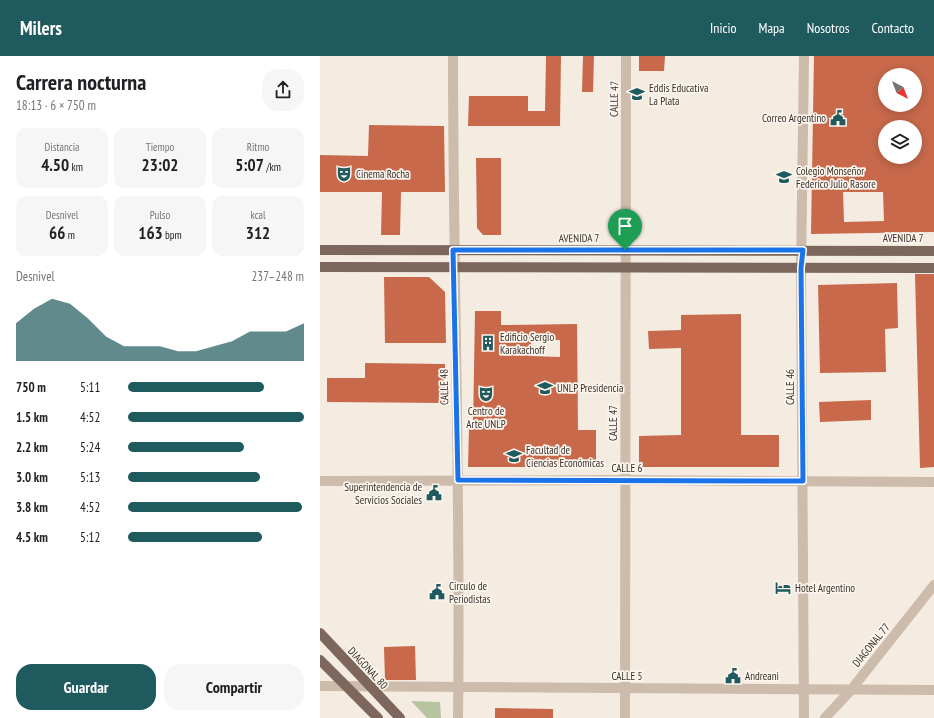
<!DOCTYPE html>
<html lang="es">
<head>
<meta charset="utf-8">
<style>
	body { margin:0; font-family:"PT Sans Narrow",sans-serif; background:#f6f6f6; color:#202124; height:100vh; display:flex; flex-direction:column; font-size:15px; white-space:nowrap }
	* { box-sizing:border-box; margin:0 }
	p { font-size:13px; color:#757577 }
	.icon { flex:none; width:22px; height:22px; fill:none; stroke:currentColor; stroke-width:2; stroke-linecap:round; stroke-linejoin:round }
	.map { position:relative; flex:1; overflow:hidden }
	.drawer { display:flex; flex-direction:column; background:#fff; width:320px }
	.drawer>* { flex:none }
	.needle { width:26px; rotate:138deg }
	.fabs { position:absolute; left:558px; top:12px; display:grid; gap:8px }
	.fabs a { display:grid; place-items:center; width:44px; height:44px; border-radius:50%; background:#fff; box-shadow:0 2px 10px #0003; font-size:20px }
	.pin { position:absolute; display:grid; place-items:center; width:34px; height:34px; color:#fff; margin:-41px -17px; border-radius:50% 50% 50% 0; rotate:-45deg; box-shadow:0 0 4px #0007 }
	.pin .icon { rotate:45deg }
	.round { display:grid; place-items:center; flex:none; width:42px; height:42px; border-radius:16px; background:#f6f6f6 }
	.overview { display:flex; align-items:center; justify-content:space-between; height:68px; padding:0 16px }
	h1 { font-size:22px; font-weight:700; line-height:30px }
	.stats { display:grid; grid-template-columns:repeat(3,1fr); gap:6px; height:68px; padding:4px 16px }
	.stats div { display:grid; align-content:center; border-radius:10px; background:#f6f6f6; text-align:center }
	.stats b { font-size:17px; font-weight:700 }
	.stats small { font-size:11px; font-weight:400 }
	.stats p { font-size:11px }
	.chart { height:112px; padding:8px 16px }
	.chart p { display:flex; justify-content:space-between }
	.chart svg { width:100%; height:72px; margin-top:4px; fill:#1f5a5e; opacity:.7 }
	.cta { display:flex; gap:8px; margin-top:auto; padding:8px 16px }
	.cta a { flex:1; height:46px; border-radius:16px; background:#1f5a5e; color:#fff; font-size:16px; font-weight:700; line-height:46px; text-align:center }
	.cta a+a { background:#f6f6f6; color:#202124 }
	ul { padding:0 16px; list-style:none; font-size:13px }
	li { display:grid; grid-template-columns:64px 48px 1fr; align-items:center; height:30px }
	li i { height:10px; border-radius:5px; background:#1f5a5e }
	header { display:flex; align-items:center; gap:24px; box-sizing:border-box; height:56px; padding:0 20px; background:#1f5a5e; color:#fff }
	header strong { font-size:19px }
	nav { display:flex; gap:22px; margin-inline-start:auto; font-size:14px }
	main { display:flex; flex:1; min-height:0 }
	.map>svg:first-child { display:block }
	.green { fill:#b8c4a0 }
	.building { fill:#c8694b; fill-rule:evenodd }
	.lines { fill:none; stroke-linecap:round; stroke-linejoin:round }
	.minor { stroke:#cdbbac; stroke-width:10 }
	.major { stroke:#7d675c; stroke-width:10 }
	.route-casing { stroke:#fff; stroke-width:8 }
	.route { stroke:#1a73e8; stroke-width:5 }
	.labels { text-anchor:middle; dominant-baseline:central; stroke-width:3.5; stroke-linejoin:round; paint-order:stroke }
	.poi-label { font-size:11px; fill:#3b302b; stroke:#fbf5ee; text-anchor:start }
	.street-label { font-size:11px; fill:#3b302b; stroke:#fbf5ee }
</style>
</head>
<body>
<header>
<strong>Milers</strong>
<nav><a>Inicio</a><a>Mapa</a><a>Nosotros</a><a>Contacto</a></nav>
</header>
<main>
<section class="drawer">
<div class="overview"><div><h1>Carrera nocturna</h1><p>18:13 · 6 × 750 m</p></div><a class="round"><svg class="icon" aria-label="share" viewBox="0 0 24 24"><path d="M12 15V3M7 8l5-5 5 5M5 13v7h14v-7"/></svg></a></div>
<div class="stats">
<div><p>Distancia</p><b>4.50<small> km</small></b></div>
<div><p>Tiempo</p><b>23:02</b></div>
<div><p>Ritmo</p><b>5:07<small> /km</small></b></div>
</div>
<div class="stats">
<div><p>Desnivel</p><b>66<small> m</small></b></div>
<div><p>Pulso</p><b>163<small> bpm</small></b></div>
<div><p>kcal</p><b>312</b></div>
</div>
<div class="chart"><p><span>Desnivel</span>237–248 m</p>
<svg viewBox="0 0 160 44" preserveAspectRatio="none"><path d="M0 44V21L10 12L20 6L30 9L40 18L50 29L60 35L70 35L80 35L90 38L100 38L110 35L120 32L130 26L140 26L150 26L160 21V44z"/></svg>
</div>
<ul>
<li><b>750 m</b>5:11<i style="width:77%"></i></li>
<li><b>1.5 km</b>4:52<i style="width:100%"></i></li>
<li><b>2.2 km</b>5:24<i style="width:66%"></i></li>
<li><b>3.0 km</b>5:13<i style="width:75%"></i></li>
<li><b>3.8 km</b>4:52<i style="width:99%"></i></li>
<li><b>4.5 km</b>5:12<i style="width:76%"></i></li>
</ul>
<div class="cta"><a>Guardar</a><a>Compartir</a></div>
</section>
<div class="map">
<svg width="614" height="662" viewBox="0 0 614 662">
	<rect width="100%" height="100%" fill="#f4ebe1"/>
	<!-- green -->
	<path class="green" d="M91,645L120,646L121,662H107Z"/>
	<!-- building -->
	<g class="building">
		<path d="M226,0H241L240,70H148L149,40H208V55H225Z"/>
		<path d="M263,0H274L273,36H262Z"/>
		<path d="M319,0H345L344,15H319Z"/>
		<path d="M494,0H614V176L491,178ZM565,19H595V49H565ZM565,71H595V101H565ZM523,136H563L564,165L524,166Z"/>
		<path d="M49,69L124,70L125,136H81L80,179H61L62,136H0V99L48,100Z"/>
		<path d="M156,102H181V179H163L157,172Z"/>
		<path d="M595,218H614V411L600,412Z"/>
		<path d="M64,221H109L125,236L126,287H65Z"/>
		<path d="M577,227L578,272L565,273L566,316L500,317L498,229Z"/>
		<path d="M155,255H181V269L257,268L258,374H276V411H148L149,372H153ZM211,284H240V301L211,300Z"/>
		<path d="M421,258V379H459V411H319V380L361,379V292L329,293L328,275L361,274V259Z"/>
		<path d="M45,307L125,308V347L7,346V322H45Z"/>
		<path d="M551,344V364L500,366L499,346Z"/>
		<path d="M95,590L96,624H65L64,591Z"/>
		<path d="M175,652L233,653V662H175Z"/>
	</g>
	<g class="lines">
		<!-- minor -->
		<g class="minor">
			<path d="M133,0C133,221 141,441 138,662"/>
			<path d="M484,0L481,212L484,662"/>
			<path d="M0,425L305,424L614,426"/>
			<path d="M0,630L614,634"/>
			<path d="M305,662L306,0"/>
			<path d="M505,662L531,634L614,529"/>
		</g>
		<!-- major -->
		<g class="major">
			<path d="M0,194L614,195"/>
			<path d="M0,211L614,212"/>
			<path d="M0,577L80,662"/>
			<path d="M0,604L58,662"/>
		</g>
	</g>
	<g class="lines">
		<defs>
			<path id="route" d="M133,194H483L481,212L483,425L138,424Z"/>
		</defs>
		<!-- route casing -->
		<use href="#route" class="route-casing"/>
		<!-- route -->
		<use href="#route" class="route"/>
	</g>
	<!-- icons -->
	<defs>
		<symbol id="university-bare" viewBox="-9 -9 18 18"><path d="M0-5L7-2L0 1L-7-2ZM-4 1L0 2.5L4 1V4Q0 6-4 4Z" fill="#1f5a5e" stroke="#fbf5ee" stroke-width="2.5" paint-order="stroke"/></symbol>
		<symbol id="civic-bare" viewBox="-9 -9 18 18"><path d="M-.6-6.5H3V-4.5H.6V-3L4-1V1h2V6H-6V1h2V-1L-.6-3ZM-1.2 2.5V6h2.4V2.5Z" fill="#1f5a5e" stroke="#fbf5ee" stroke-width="2.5" paint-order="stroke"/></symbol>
		<symbol id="theatre-bare" viewBox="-9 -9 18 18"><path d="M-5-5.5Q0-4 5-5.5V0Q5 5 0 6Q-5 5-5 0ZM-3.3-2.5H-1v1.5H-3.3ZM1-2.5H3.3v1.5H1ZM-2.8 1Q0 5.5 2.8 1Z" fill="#1f5a5e" stroke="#fbf5ee" stroke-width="2.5" paint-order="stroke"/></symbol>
		<symbol id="school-bare" viewBox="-9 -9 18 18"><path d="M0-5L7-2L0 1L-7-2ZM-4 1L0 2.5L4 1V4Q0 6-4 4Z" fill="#1f5a5e" stroke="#fbf5ee" stroke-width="2.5" paint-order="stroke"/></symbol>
		<symbol id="building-bare" viewBox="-9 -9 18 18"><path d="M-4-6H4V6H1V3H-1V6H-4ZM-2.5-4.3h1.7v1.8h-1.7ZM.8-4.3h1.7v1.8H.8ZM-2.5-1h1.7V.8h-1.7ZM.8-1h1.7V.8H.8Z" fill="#1f5a5e" stroke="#fbf5ee" stroke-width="2.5" paint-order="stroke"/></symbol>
		<symbol id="hotel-bare" viewBox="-9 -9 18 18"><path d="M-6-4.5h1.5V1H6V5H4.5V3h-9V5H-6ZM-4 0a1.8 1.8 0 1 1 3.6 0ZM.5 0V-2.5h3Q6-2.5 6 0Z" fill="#1f5a5e" stroke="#fbf5ee" stroke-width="2.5" paint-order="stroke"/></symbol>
	</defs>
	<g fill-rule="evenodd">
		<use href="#university-bare" x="306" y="27" width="22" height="22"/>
		<use href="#civic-bare" x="507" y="51" width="22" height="22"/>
		<use href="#theatre-bare" x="13" y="107" width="22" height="22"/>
		<use href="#school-bare" x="453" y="110" width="22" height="22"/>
		<use href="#building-bare" x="157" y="276" width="22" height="22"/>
		<use href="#university-bare" x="214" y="321" width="22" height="22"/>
		<use href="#theatre-bare" x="155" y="327" width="22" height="22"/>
		<use href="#university-bare" x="183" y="389" width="22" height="22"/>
		<use href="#civic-bare" x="103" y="426" width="22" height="22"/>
		<use href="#hotel-bare" x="452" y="521" width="22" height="22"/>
		<use href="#civic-bare" x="106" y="525" width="22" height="22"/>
		<use href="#civic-bare" x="402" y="609" width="22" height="22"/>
	</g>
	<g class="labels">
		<!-- poi labels -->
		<g class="poi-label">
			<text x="329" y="32">Eddis Educativa<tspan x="329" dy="13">La Plata</tspan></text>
			<text x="506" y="62" text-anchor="end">Correo Argentino</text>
			<text x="476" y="115">Colegio Monseñor<tspan x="476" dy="13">Federico Julio Rasore</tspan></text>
			<text x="36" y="118">Cinema Rocha</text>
			<text x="180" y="281">Edificio Sergio<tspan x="180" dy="13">Karakachoff</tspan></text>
			<text x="237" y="332">UNLP Presidencia</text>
			<text x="166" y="355" text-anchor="middle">Centro de<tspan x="166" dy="13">Arte UNLP</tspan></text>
			<text x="206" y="394">Facultad de<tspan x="206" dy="13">Ciencias Económicas</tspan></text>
			<text x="102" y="431" text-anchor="end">Superintendencia de<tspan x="102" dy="13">Servicios Sociales</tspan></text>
			<text x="129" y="530">Circulo de<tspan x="129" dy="13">Periodistas</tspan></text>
			<text x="475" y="532">Hotel Argentino</text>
			<text x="425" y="620">Andreani</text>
		</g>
		<!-- street labels -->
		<g class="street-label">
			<text transform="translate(294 43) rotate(-89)">CALLE 47</text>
			<text transform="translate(259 182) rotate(-1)">AVENIDA 7</text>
			<text x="583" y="182">AVENIDA 7</text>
			<text transform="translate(124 331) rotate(-91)">CALLE 48</text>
			<text transform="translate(470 331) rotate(-90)">CALLE 46</text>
			<text transform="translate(293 367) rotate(-90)">CALLE 47</text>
			<text x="307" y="412">CALLE 6</text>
			<text transform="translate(551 589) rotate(-51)">DIAGONAL 77</text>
			<text transform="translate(48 612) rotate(47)">DIAGONAL 80</text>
			<text x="307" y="620">CALLE 5</text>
		</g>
	</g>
</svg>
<div class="fabs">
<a><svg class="needle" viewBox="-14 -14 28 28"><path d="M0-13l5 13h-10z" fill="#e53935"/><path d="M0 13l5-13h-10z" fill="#757577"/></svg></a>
<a><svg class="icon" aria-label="layers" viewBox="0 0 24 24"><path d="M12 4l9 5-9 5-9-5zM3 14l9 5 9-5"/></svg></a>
</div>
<div class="pin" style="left:305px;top:194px;background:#1e9e55"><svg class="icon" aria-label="arrive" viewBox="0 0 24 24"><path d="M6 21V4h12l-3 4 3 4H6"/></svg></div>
</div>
</main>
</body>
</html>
